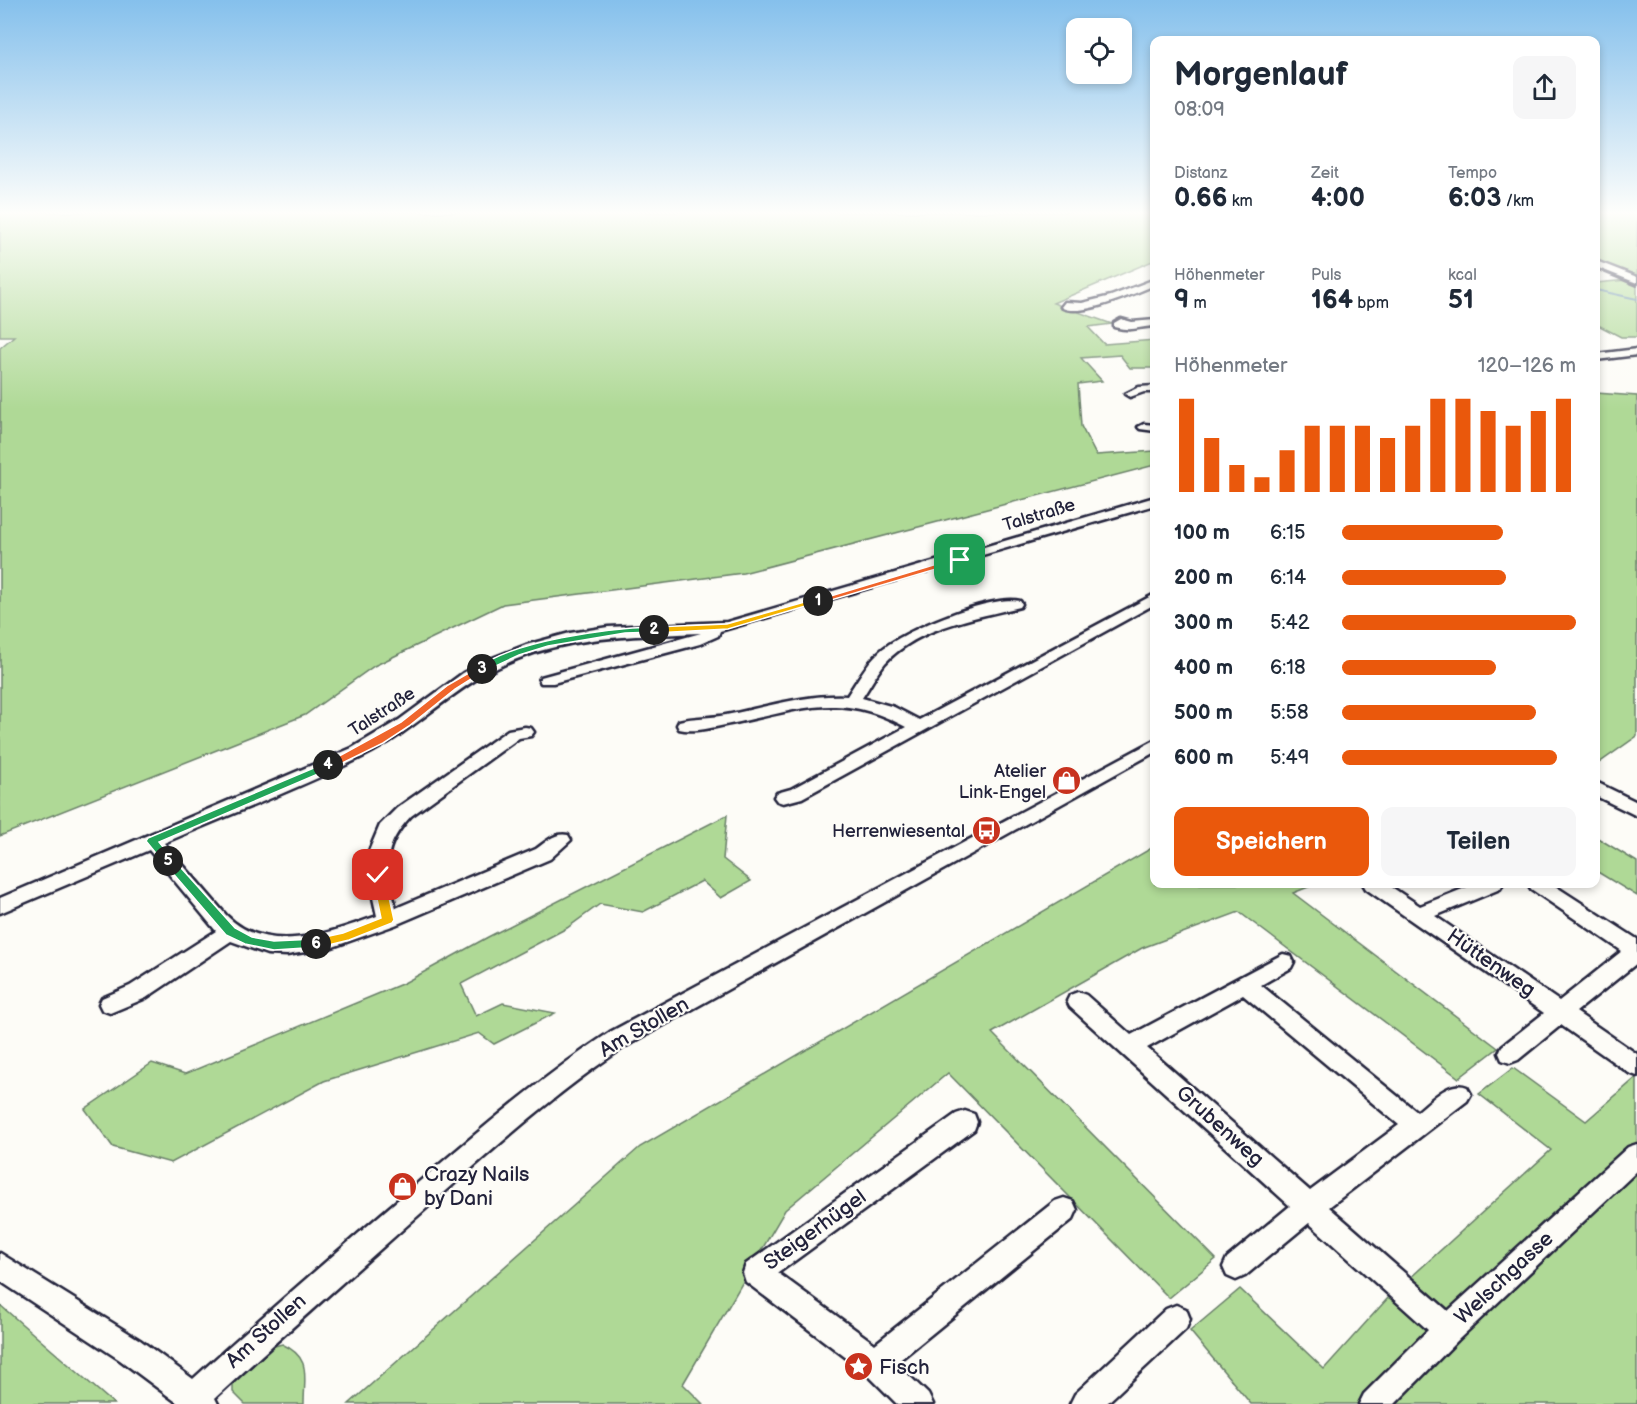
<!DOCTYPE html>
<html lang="de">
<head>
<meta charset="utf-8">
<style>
	body { margin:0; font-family:"Balsamiq Sans",sans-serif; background:#f6f6f7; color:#1f2937; height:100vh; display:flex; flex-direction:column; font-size:22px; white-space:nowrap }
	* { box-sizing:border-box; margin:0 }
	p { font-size:20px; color:#747a83 }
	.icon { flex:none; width:33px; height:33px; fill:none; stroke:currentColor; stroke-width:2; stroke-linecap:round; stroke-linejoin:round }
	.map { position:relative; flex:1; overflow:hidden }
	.drawer { position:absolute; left:1150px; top:36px; width:450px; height:852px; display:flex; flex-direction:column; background:#fff; border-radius:12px; box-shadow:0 3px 9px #0003 }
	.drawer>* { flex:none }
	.buttons { position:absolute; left:1066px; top:18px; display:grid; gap:12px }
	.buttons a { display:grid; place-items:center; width:66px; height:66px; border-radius:12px; background:#fff; box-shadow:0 3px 9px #0003; font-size:30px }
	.pin { position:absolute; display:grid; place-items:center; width:51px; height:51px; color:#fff; margin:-26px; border-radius:12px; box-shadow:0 3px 9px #0006 }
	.km { position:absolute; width:30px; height:30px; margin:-15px; border-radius:50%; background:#222; color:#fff; font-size:16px; line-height:30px; text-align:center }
	.round { display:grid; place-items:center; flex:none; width:63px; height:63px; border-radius:12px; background:#f6f6f7 }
	.summary { display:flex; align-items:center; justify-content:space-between; height:102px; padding:0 24px }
	h1 { font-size:33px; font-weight:600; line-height:45px }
	.figures { display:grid; grid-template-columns:repeat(3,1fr); gap:9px; height:102px; padding:6px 24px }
	.figures div { display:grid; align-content:center }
	.figures b { font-size:26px; font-weight:600 }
	.figures small { font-size:16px; font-weight:400 }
	.figures p { font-size:16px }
	.chart { height:168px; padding:12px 24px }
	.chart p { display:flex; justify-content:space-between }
	.chart svg { width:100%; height:108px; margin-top:6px; stroke:#ea580c; stroke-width:6 }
	.primary-button { display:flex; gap:12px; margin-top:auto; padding:12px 24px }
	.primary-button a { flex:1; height:69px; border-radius:12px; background:#ea580c; color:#fff; font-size:24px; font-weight:600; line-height:69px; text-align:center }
	.primary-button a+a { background:#f6f6f7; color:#1f2937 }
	ul { padding:0 24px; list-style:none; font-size:20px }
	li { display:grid; grid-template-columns:96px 72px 1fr; align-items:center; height:45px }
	li i { height:15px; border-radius:8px; background:#ea580c }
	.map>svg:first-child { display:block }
	.green { fill:#afd996; stroke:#687e68; stroke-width:1.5 }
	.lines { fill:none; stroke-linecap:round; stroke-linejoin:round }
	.stream { stroke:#658ca9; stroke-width:2 }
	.minor-casing { stroke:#22223b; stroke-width:5 }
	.minor { fill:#fdfcf7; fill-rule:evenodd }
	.rail { stroke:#22223b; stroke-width:2 }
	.split-1 { fill:#f0652b; stroke:#fff; stroke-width:1.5 }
	.split-2 { fill:#f5b400; stroke:#fff; stroke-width:1.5 }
	.split-3 { fill:#22a559; stroke:#fff; stroke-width:1.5 }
	.split-4 { fill:#f0652b; stroke:#fff; stroke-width:1.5 }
	.split-5 { fill:#22a559; stroke:#fff; stroke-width:1.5 }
	.split-6 { fill:#22a559; stroke:#fff; stroke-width:1.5 }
	.split-7 { fill:#f5b400; stroke:#fff; stroke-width:1.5 }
	.labels { text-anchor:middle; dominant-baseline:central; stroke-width:4.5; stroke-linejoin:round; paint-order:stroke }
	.street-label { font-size:18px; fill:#22223b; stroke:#fdfcf7 }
	.poi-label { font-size:18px; fill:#22223b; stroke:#fdfcf7; text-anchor:end }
	.near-street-label { font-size:21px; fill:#22223b; stroke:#fdfcf7 }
	.near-poi-label { font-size:21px; fill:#22223b; stroke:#fdfcf7; text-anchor:start }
</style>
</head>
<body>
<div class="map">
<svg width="1637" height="1404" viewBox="0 0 1637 1404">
	<rect width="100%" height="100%" fill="#fdfcf7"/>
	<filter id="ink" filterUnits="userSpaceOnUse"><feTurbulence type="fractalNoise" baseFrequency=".0167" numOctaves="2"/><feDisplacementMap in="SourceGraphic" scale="12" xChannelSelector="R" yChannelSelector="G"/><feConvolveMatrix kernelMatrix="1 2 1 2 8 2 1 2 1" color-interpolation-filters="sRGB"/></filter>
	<g filter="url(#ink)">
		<!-- green -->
		<g class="green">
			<path d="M0,212H1155V260L1053,303L1112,324L1088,327L1104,344L1155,340V368H1130L1120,355L1081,358L1102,381L1078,384L1081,426L1096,455L1155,451V465L743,573L503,604L374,666L305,715L0,836V348L14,336H0Z"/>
			<path d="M1596,212H1637V277L1596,261Z"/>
			<path d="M1637,279V337H1621L1596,324V283Z"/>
			<path d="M1596,393L1637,396V736L1596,765Z"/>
			<path d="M727,815L723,859L751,881L721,898L702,881L643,912L600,904L567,928L461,984L476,1016L503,1003L555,1013L494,1044L479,1033L324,1081L171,1163L113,1147L85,1109L152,1063L185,1074L404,983L488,937Z"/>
			<path d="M1596,837L1637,862V896L1596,871Z"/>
			<path d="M1155,846V884H1316L1293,893L1498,1048L1459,1078L1239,912L1142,948L992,1033L1216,1259L1169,1298L948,1073L785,1210L683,1384L703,1404H349L640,1147Z"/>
			<path d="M1513,1068L1586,1121L1637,1077V1404H1251L1190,1331L1240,1289L1324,1369L1388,1298L1551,1150L1479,1094Z"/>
			<path d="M0,1305L114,1404H0Z"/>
			<path d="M282,1344C312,1358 304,1375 304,1404H245L233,1392V1377L260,1350Z"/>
		</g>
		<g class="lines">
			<!-- stream -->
			<path class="stream" d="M1596,290L1637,299"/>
			<defs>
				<g id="minor">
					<path d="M1596,261L1637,277V283L1596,267Z"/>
					<path d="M1155,279V285C1135,293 1079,319 1061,307L1065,302L1082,303L1111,296Z"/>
					<path d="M1121,319L1132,322L1155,320V326C1136,327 1134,332 1114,327V323Z"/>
					<path d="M1637,349V355L1596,360V354Z"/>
					<path d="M1155,386V392H1144L1130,397L1125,394L1139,387Z"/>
					<path d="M1144,424L1155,425V431L1140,429L1138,427Z"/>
					<path d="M1155,497V505L720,631L718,636L700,644L553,683H541L539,680L541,677L701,633C620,637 549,635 477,679C438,703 406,735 364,756C301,788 230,814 164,843L226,915C267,957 330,933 377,916L368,875L369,851L380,825L397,808L508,730L525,727L531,728L534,732L531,736L519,738L411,816C380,849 386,868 396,908L536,849C546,842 555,832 568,835L571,840L550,859L395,925L330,948L287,955L267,954L231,941L146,998L110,1013L102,1010L99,1004L102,998L130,986L216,931L149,850L0,913V898L352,748L399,720L463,673L490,659L526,645L570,633L608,627L727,622Z"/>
					<path d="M1155,594V604L802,798L783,803L777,801L774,797L777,793L791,789L906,727C839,690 799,710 730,724C714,727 694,733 679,729L677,725L679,721C694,717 710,718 726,715C766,707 806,694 847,696C857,681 866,664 879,652C901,631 991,594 1020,601L1022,604L1020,607C975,618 918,627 885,663C876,674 870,686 862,698L894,707L919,720Z"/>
					<path d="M1155,740V752L626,1046C555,1093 492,1150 429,1206C357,1270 285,1333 215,1398L218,1404H179L120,1360L0,1281V1253L140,1340L193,1379C265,1314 339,1250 413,1187C477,1133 540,1078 610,1032Z"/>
					<path d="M1596,782L1637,802V816L1596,796Z"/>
					<path d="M1363,884H1387L1420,906L1475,884H1503L1500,889L1435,916L1559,1001L1622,951L1531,889L1528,884H1552L1637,939V963L1576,1012L1637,1054V1076L1629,1073L1561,1025L1518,1060L1510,1063L1502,1060L1499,1053L1502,1046L1544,1013L1366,889Z"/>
					<path d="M1283,954L1291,956L1294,962L1291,968L1261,985L1417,1112C1431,1101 1449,1080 1467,1087L1471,1094L1467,1101L1329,1207L1448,1311L1628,1147L1637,1144V1171L1458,1340L1395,1404H1359L1364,1394L1428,1330L1309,1223L1245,1276L1236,1280L1227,1276L1223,1267L1227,1258L1290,1206L1070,1007L1067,1001L1070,995L1078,992L1086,995L1131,1035ZM1243,995L1399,1125L1310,1191L1147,1048Z"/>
					<path d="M965,1111L974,1114L977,1122L974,1130L778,1273L875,1344L1055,1201L1064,1198L1073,1201L1077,1210L1073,1219L896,1363L928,1394L933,1404H897L865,1372L746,1282L743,1273L746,1264L956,1114Z"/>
					<path d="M1176,1305L1186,1309L1190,1319L1186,1329L1106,1404H1070L1075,1394L1166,1309Z"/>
				</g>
			</defs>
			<!-- minor casing -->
			<use href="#minor" class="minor-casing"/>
			<!-- minor -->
			<use href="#minor" class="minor"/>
			<!-- rail -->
			<path class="rail" d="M1596,269L1637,286"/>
		</g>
	</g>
	<!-- sky -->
	<linearGradient id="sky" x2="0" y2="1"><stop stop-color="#85c0ec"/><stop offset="0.52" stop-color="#fefefb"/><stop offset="1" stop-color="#fefefb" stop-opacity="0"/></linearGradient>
	<rect width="1637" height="409" fill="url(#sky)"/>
	<!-- split-1 -->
	<path class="split-1" d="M960,557L964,560L963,561L821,603L814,601Z"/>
	<!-- split-2 -->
	<path class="split-2" d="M815,599L822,601L728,629L654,633L649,630L654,627L727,624Z"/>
	<!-- split-3 -->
	<path class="split-3" d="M654,627L657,628V632L625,633L548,646L519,655L485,671L477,669C510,641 610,628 654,627Z"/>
	<!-- split-4 -->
	<path class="split-4" d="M479,667L487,669L455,689L409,726L383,743L332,768L328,769L323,765L401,722L448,685Z"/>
	<!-- split-5 -->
	<path class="split-5" d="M328,762L333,765L332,768L159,842L172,858V863H164L146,841L148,838Z"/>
	<!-- split-6 -->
	<path class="split-6" d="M168,857L172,858L235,928L252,937L274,941L316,939L322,944L320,947L274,950L245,944L226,935L164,863L163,861Z"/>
	<!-- split-7 -->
	<path class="split-7" d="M378,870L384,875L394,920L392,923L349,940L316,948L311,947L309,944L311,940L343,933L381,918L372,875Z"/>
	<!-- icons -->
	<defs>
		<symbol id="shop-disc" viewBox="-11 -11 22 22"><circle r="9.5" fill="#c8321e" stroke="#fdfcf7"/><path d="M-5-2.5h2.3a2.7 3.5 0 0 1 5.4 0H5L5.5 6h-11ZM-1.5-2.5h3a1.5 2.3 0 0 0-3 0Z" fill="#fff"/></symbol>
		<symbol id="bus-disc" viewBox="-11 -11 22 22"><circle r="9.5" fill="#c8321e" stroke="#fdfcf7"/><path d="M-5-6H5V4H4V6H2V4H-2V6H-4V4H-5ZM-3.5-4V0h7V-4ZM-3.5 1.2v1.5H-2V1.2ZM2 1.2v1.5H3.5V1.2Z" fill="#fff"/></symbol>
		<symbol id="sight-disc" viewBox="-11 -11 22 22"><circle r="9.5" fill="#c8321e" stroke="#fdfcf7"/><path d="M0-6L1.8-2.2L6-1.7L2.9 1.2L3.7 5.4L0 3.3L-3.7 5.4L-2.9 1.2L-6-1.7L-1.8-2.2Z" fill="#fff"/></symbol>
	</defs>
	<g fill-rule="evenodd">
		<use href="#shop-disc" x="1050" y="764" width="33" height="33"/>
		<use href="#bus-disc" x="970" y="814" width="33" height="33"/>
		<use href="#shop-disc" x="386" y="1170" width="33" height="33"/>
		<use href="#sight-disc" x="842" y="1350" width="33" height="33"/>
	</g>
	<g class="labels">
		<!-- street labels -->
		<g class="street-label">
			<text transform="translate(1039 515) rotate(-17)">Talstraße</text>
			<text transform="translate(382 712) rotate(-33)">Talstraße</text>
		</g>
		<!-- poi labels -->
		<g class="poi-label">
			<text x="1046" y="771">Atelier<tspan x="1046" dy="21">Link-Engel</tspan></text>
			<text x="965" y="831">Herrenwiesental</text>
		</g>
		<!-- near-street labels -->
		<g class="near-street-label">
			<text transform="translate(1491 963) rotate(35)">Hüttenweg</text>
			<text transform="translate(644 1027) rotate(-30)">Am Stollen</text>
			<text transform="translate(1220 1126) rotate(42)">Grubenweg</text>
			<text transform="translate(815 1230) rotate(-36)">Steigerhügel</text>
			<text transform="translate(1504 1278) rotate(-43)">Welschgasse</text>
			<text transform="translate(266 1331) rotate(-42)">Am Stollen</text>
		</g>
		<!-- near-poi labels -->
		<g class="near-poi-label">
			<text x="424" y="1174">Crazy Nails<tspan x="424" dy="24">by Dani</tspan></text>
			<text x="879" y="1367">Fisch</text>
		</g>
	</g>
</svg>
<div class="buttons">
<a><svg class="icon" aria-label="locate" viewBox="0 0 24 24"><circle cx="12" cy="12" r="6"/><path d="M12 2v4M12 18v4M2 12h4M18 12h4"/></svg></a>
</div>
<div class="pin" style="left:960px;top:560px;background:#1e9e55"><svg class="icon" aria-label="arrive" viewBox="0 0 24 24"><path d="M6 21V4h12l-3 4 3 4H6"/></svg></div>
<div class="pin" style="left:378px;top:875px;background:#d93025"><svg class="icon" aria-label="check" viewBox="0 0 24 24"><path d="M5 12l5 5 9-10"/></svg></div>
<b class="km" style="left:818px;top:601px">1</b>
<b class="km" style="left:654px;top:630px">2</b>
<b class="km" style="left:482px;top:669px">3</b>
<b class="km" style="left:328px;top:765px">4</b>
<b class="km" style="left:168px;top:861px">5</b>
<b class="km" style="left:316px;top:944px">6</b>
<section class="drawer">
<div class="summary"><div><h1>Morgenlauf</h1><p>08:09</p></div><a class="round"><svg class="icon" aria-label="share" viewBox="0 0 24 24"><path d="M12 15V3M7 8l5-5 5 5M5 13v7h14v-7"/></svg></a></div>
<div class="figures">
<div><p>Distanz</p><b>0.66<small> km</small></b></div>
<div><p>Zeit</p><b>4:00</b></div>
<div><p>Tempo</p><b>6:03<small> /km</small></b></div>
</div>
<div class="figures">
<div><p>Höhenmeter</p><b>9<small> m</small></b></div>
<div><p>Puls</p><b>164<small> bpm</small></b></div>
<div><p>kcal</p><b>51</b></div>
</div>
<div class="chart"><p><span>Höhenmeter</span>120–126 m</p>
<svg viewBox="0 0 160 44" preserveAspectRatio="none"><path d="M5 44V6M15 44V22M25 44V33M35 44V38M45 44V27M55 44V17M65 44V17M75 44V17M85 44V22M95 44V17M105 44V6M115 44V6M125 44V11M135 44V17M145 44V11M155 44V6"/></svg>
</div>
<ul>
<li><b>100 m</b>6:15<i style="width:69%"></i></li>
<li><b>200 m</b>6:14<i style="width:70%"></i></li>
<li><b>300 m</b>5:42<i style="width:100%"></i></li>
<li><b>400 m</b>6:18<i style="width:66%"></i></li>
<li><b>500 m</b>5:58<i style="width:83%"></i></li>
<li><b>600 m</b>5:49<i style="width:92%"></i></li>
</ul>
<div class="primary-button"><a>Speichern</a><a>Teilen</a></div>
</section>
</div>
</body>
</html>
